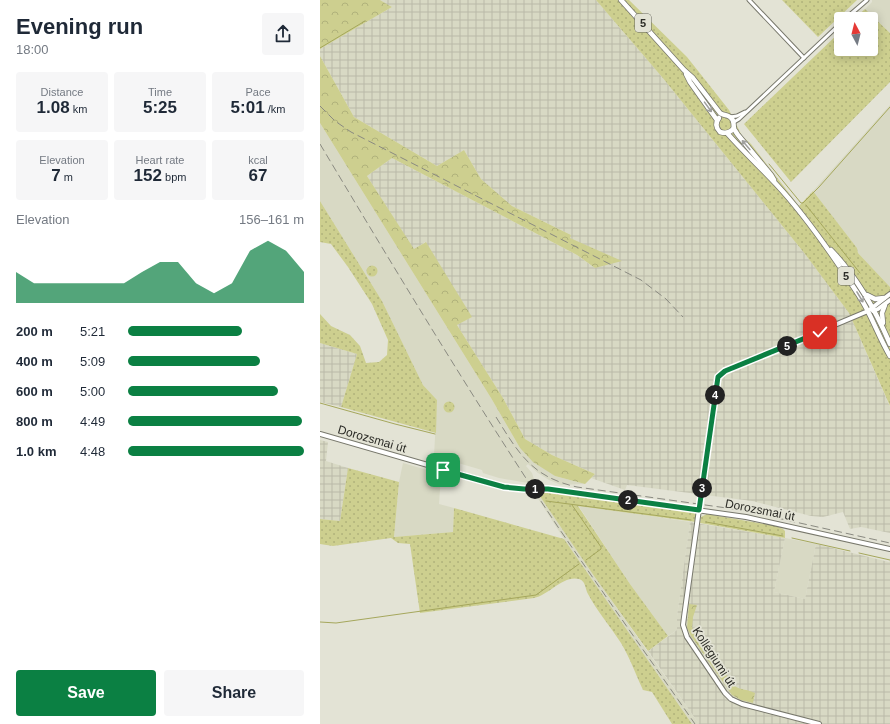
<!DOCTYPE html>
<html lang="en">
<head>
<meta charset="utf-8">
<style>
	body { margin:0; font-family:Helvetica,sans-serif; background:#f6f6f7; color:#1f2937; height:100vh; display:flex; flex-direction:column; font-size:15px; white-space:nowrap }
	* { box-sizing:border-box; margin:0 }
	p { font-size:13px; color:#747a83 }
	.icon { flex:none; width:22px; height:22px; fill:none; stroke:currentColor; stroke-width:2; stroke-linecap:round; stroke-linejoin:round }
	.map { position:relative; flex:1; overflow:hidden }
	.panel { display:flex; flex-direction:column; background:#fff; width:320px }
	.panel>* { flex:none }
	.needle { width:26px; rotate:353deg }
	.tools { position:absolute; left:514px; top:12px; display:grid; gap:8px }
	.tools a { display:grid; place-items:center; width:44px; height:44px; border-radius:4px; background:#fff; box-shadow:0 2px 10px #0003; font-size:20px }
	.pin { position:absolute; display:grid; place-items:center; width:34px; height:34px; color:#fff; margin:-17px; border-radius:8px; box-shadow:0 2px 6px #0006 }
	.km { position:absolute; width:20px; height:20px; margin:-10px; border-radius:50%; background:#222; color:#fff; font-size:11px; line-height:20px; text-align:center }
	.round { display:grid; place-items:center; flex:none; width:42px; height:42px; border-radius:4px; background:#f6f6f7 }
	.overview { display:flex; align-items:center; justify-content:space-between; height:68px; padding:0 16px }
	h1 { font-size:22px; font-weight:700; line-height:30px }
	.figures { display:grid; grid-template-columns:repeat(3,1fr); gap:6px; height:68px; padding:4px 16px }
	.figures div { display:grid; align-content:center; border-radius:4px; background:#f6f6f7; text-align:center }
	.figures b { font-size:17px; font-weight:700 }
	.figures small { font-size:11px; font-weight:400 }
	.figures p { font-size:11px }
	.chart { height:112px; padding:8px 16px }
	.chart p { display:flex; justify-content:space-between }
	.chart svg { width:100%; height:72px; margin-top:4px; fill:#0b8043; opacity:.7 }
	.primary-button { display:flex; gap:8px; margin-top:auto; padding:8px 16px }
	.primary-button a { flex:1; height:46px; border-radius:4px; background:#0b8043; color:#fff; font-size:16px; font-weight:700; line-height:46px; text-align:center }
	.primary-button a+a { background:#f6f6f7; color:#1f2937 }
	ul { padding:0 16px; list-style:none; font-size:13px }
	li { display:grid; grid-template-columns:64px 48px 1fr; align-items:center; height:30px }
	li i { height:10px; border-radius:5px; background:#0b8043 }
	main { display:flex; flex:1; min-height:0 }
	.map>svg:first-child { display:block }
	.built { fill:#d8d9c4 }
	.industrial { fill:url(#industrial-grid) }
	.green { fill:url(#green-dots) }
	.forest { fill:url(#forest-crowns) }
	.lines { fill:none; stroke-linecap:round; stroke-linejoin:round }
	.stream { stroke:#a5a75c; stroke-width:1 }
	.street-casing { stroke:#78786c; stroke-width:5 }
	.secondary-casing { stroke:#78786c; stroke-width:6 }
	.primary-casing { stroke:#78786c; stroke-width:6 }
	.street { stroke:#fff; stroke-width:3 }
	.secondary { stroke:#fff; stroke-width:4 }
	.primary { stroke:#fff; stroke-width:4.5 }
	.rail { stroke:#8a8a81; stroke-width:1; stroke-dasharray:8 4; stroke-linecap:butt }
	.oneway { stroke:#a0a09e }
	.route-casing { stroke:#fff; stroke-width:8 }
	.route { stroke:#0b8043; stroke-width:5 }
	.labels { text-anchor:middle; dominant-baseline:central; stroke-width:3.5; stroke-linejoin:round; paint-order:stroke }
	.shield { fill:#e3e3d5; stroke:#63635b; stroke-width:1 }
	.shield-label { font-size:11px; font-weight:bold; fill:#2c2c27 }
	.street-label { font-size:12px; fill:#2c2c27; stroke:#e3e3d5 }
</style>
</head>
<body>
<main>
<section class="panel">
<div class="overview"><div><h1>Evening run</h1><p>18:00</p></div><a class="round"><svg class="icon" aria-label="share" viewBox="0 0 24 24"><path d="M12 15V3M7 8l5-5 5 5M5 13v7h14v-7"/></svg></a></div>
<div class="figures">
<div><p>Distance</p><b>1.08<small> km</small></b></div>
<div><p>Time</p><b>5:25</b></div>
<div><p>Pace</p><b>5:01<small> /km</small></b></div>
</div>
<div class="figures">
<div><p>Elevation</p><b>7<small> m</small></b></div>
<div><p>Heart rate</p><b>152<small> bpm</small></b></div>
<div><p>kcal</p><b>67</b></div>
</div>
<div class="chart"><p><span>Elevation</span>156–161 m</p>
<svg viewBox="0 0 160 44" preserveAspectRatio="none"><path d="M0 44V25L10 32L20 32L30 32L40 32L50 32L60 32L70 25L80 19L90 19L100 32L110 38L120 32L130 12L140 6L150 12L160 25V44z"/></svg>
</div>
<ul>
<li><b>200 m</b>5:21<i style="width:65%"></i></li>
<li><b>400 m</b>5:09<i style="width:75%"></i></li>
<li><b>600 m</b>5:00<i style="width:85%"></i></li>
<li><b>800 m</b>4:49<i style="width:99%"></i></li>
<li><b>1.0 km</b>4:48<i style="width:100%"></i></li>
</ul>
<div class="primary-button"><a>Save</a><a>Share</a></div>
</section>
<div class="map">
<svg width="570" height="724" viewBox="0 0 570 724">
	<defs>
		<pattern id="industrial-grid" width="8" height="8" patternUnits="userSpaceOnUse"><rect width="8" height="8" fill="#d8d9c4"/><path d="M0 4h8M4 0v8" fill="none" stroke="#babaa8"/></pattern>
		<pattern id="green-dots" width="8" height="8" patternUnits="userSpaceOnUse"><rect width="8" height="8" fill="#cdcf8f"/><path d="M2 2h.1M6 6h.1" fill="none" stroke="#b0b27b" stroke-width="1.8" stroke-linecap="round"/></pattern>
		<pattern id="forest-crowns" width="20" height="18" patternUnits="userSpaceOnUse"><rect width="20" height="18" fill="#cdcf8f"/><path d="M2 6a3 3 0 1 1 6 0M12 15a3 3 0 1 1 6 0" fill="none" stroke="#b0b27b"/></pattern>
	</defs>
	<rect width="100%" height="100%" fill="#e3e3d5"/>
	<!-- built -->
	<g class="built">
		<path d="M552,0H570V33L545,9L552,2Z"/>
		<path d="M570,105V287L538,253L537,248L493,191Z"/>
		<path d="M0,123L171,398L200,448L235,476L265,484L241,485L229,480L218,473L208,464L206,466L212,473L214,479L210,482L217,492L274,576L379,724H372L244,539L208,483L179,478L163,473L162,470L114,456L117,400L103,385L62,301L0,201Z"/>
		<path d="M83,463L121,474L119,504L134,508L133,532L74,537L79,482Z"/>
		<path d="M258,505L370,522L357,616V630L348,636L310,584Z"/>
		<path d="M465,538L496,544L485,599L454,592Z"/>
	</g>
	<!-- industrial -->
	<g class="industrial">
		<path d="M60,0H276L342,77L485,254L529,313L570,407V533L541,527L530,529L523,512L503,517L491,516L432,501L307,485L305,490L271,478L275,474L232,455L205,439L183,398L137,325L151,317L105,242L94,250L47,176L72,158L257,255L275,268L249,238L251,235L192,206L161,179L144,150L117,166L34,117L0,56V49L72,7Z"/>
		<path d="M0,343L37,354L21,407L0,402Z"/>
		<path d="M0,440L8,442L6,461L28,468L20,521L0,519Z"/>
		<path d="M370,522L465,538L454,592L485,599L496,544L569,562L570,561V724H379L328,651L357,630V616Z"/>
	</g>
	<!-- green -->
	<g class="green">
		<path d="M276,0H309L367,57L409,110L422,136L431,144L479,206L493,191L537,248L538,253L570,287V406L529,313L485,254L342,77Z"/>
		<path d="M462,0H537L498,37Z"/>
		<path d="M545,9L570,33V82L471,182L424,124L521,31V49H551V19H534Z"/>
		<path d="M0,201L62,301L103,385L117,400L116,433L21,407L37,354L0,343V314L11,326L30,335L40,346L46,363L59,362L67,355L68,340L52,304L28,267L11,244L0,242Z"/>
		<circle cx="52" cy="271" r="5.5"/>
		<circle cx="129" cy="407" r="5.5"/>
		<path d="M28,468L79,482L74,537L133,532L134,508L244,539L372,724H352L332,692L323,690C316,675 310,658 301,643C290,626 277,611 268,594C265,589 266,581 259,579C243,575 229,595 214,598L100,613L90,544L78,543L71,538L13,546L0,544V519L20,521Z"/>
		<path d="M217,492L242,494L373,512C377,515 377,518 376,522L258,506L310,584L348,636L328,651L274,576Z"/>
		<path d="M387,514L456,526L463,529L465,531V538L380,523L381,517Z"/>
	</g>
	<!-- forest -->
	<g class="forest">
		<path d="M0,0H60L72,7L0,49Z"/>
		<path d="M0,56L34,117L117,166L144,150L161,179L192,206L251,235L250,238L302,261L275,268L257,255L72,158L47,176L94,249L106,242L152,317L137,325L183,398L205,439L232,455L275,474L265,484L235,476L213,462L200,448L171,398L0,123Z"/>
		<path d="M369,604L377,605L373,617L372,628C380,632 380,641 385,647C389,652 393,657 396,663L401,664L407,670V677C416,692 422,687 435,693L433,703L421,700L412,695L371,636L367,628Z"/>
	</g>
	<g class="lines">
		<!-- stream -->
		<g class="stream">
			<path d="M0,48L45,21"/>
			<path d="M449,164L481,203H483L499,187L570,107"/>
			<path d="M486,205L540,273"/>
			<path d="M0,403L75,424L115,434"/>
			<path d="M226,501L371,520"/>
			<path d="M252,505L281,547V549L266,560"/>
			<path d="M386,522L463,536"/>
			<path d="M472,538L530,551"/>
			<path d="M539,553L570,560"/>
			<path d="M0,622L16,623L216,595L259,564"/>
		</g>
		<defs>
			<g id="street">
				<path d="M429,0L484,58"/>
				<path d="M525,19L547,0"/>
				<path d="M410,117L417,116L425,112"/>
				<path d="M414,122L419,119L521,23"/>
			</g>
			<g id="secondary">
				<path d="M553,311L558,309L570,300"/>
				<path d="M0,434L184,487L203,489H228L426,517L570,549"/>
				<path d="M499,724L422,704L411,699L405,693L367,637L363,625L364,617L397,380L400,375L405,371L548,311L570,294"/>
			</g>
			<g id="primary">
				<path d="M301,0L364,70L373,78L400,113C404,116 406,114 410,117C415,120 413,124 414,129C415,130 417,134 418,135L451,175L454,180"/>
				<path d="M366,74L370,82L397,120"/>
				<path d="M399,118C395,123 396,128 400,132C406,134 410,133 414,128"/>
				<path d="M407,133C423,151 440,167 456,184C486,216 514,257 538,294C551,313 558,336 570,356"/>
				<path d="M511,250C537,277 555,309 570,344"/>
				<path d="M547,295L555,299L564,298"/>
				<path d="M563,323L562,313L565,305"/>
			</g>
		</defs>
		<!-- street casing -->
		<use href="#street" class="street-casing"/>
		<!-- secondary casing -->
		<use href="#secondary" class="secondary-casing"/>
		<!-- primary casing -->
		<use href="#primary" class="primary-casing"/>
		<!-- street -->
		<use href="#street" class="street"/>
		<!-- secondary -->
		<use href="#secondary" class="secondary"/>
		<!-- primary -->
		<use href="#primary" class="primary"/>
		<!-- rail -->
		<g class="rail">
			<path d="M0,106L15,121L31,132L321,280L346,299L363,317"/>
			<path d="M0,144C77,273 155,402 238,527C283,593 329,658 375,724"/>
			<path d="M176,417C199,454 212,477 257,487L421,510L570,543"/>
		</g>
	</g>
	<!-- one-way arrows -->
	<defs><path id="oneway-shaft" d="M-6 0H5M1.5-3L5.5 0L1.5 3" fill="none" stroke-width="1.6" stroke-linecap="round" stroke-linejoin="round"/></defs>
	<g class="oneway">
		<use href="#oneway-shaft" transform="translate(388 107) rotate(54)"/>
		<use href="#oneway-shaft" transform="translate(426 145) rotate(-130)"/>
		<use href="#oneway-shaft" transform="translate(540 297) rotate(59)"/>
	</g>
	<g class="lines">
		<defs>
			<path id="route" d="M123,470L184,487L204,489H228L379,510L398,377L405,371L500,332"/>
		</defs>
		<!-- route casing -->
		<use href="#route" class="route-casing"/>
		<!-- route -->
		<use href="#route" class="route"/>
	</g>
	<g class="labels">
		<!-- shield labels -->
		<g class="shield">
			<rect x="315" y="14" width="16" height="18" rx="3"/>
			<rect x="518" y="267" width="16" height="18" rx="3"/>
		</g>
		<g class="shield-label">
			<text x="323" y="23">5</text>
			<text x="526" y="276">5</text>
		</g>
		<!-- street labels -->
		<g class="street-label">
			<text transform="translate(52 439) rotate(16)">Dorozsmai út</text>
			<text transform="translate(440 510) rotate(11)">Dorozsmai út</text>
			<text transform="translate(394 657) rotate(57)">Kollégiumi út</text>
		</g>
	</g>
</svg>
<div class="tools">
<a><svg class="needle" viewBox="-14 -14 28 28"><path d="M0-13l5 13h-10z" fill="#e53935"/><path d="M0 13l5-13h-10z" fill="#747a83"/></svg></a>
</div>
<div class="pin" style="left:123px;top:470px;background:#1e9e55"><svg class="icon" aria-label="arrive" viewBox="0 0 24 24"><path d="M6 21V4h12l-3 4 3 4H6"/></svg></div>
<div class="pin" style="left:500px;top:332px;background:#d93025"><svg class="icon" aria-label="check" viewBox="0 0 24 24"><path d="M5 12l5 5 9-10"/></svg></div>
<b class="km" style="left:215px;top:489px">1</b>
<b class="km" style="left:308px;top:500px">2</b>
<b class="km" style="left:382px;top:488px">3</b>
<b class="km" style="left:395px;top:395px">4</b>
<b class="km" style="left:467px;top:346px">5</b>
</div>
</main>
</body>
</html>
